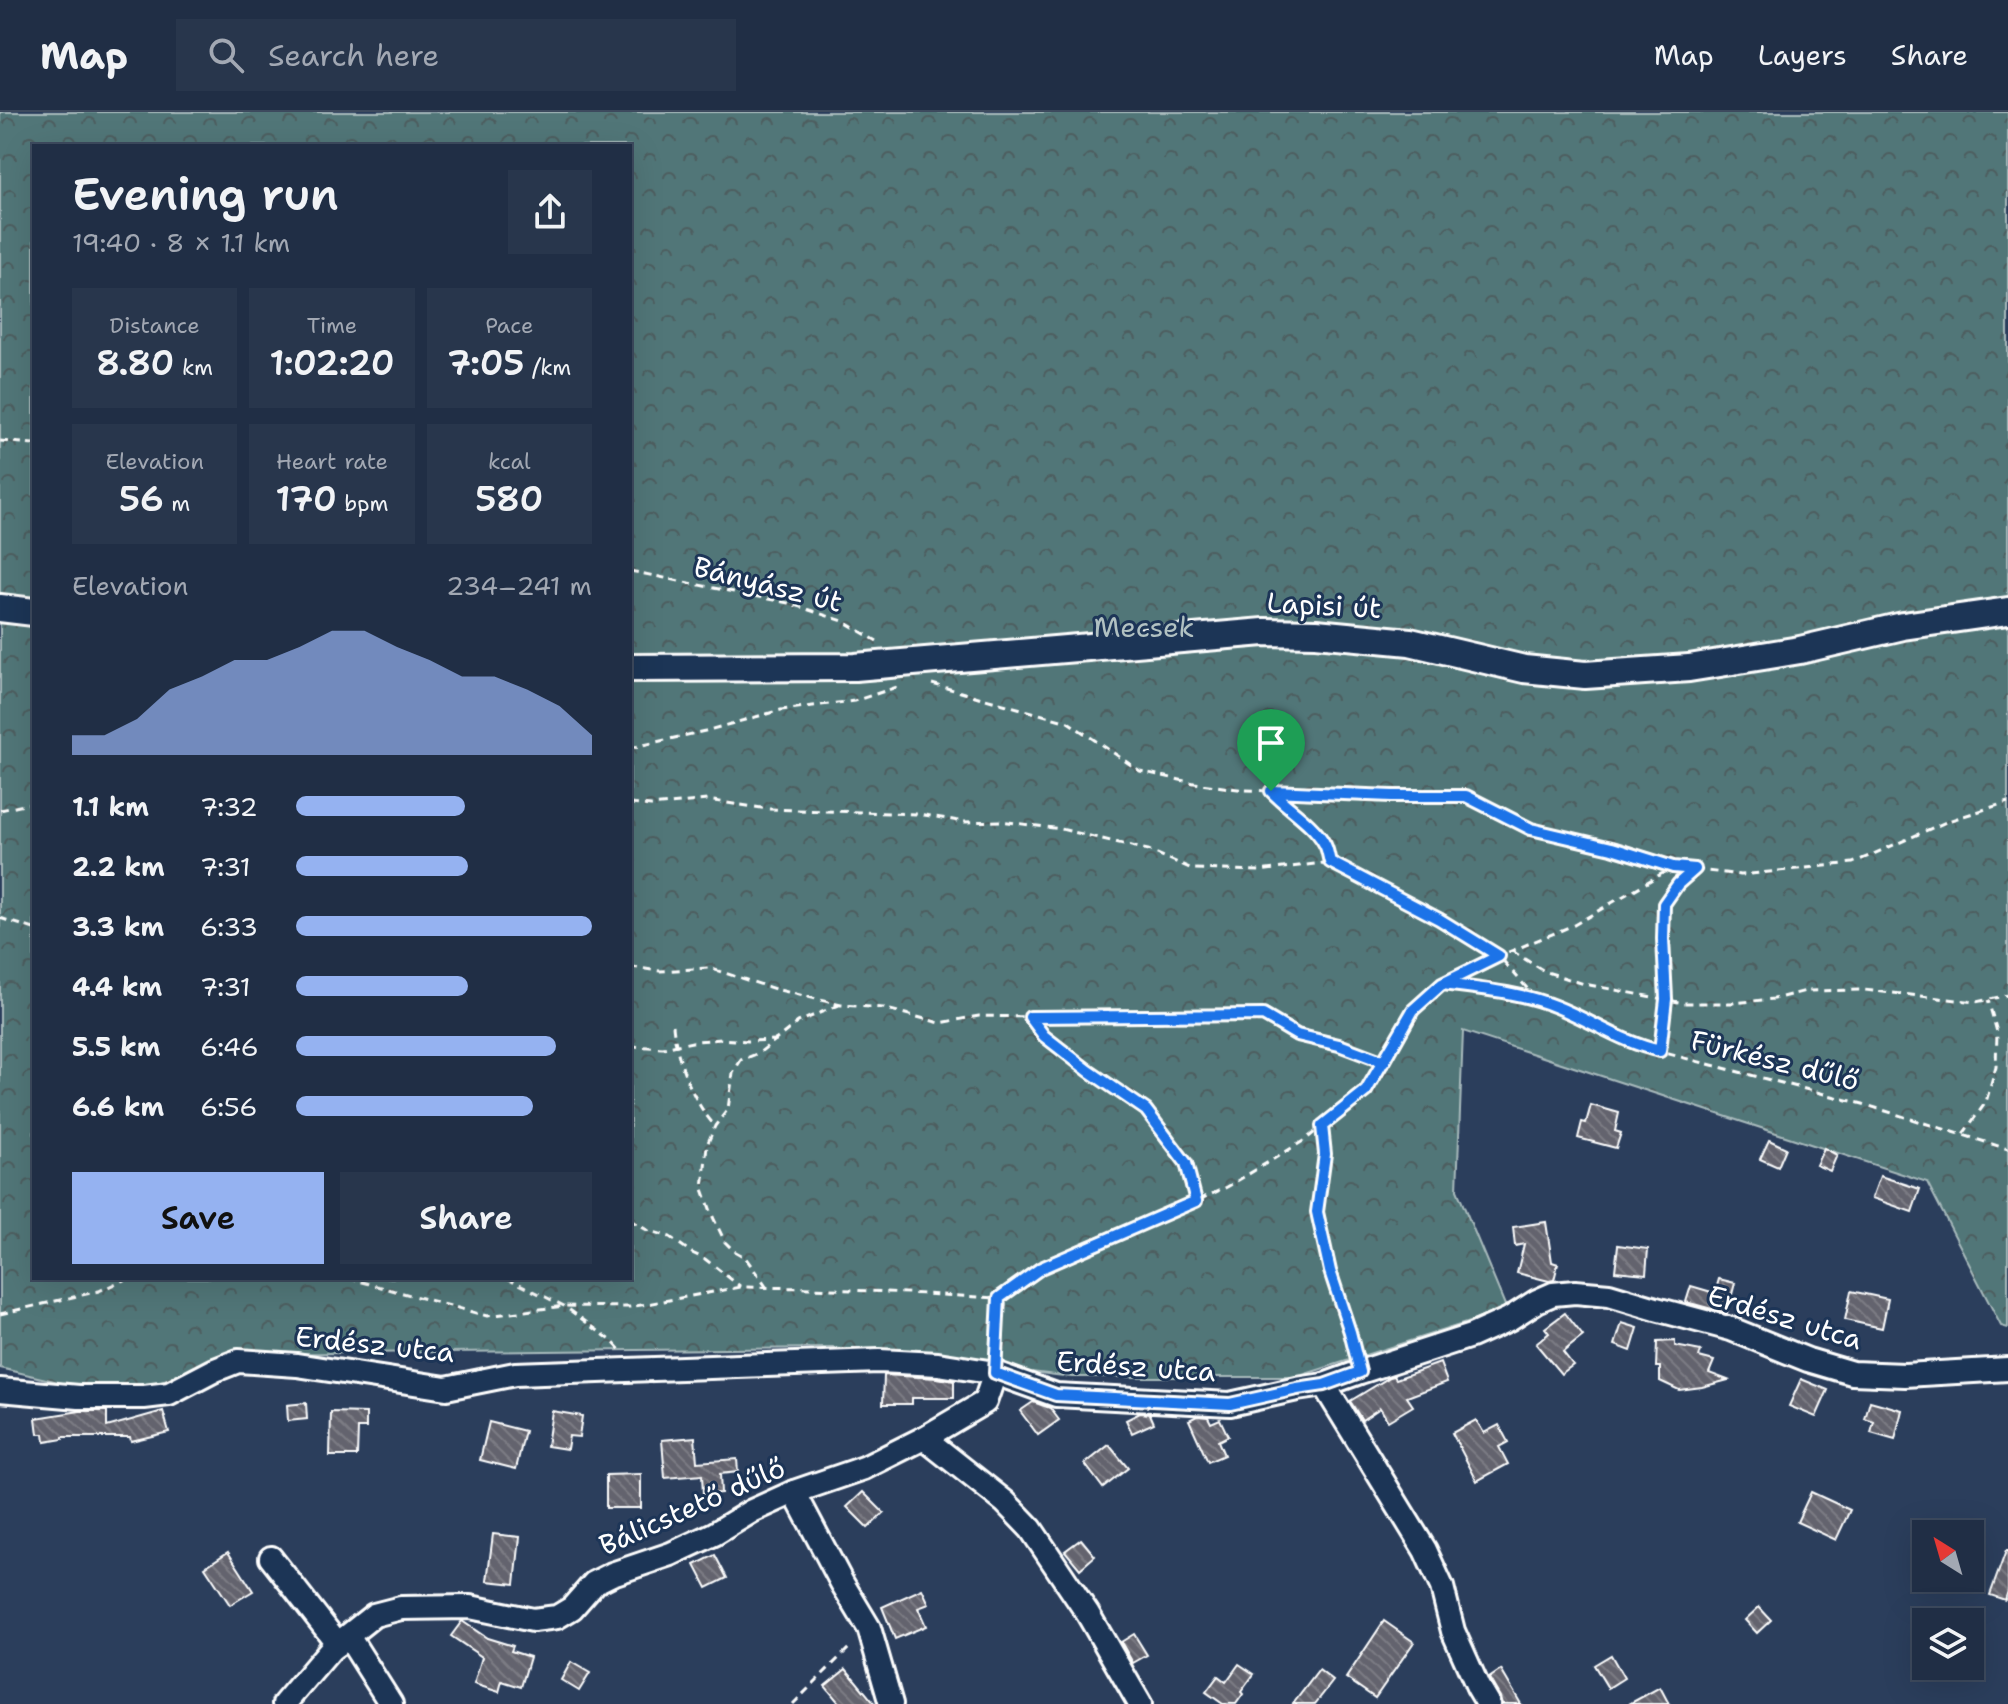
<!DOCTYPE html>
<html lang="en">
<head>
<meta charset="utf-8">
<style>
	body { margin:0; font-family:"Shantell Sans",sans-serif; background:#28364c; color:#f1f3f6; height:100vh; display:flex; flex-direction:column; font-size:30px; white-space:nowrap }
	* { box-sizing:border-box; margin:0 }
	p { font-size:26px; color:#a2a8b3 }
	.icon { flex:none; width:44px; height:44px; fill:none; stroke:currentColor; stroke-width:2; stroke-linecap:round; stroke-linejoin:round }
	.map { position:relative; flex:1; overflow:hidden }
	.sheet { position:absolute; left:32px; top:32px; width:600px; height:1136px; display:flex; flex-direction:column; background:#202e45; border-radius:0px; box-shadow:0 8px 32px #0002,0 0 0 2px #3d4a5e }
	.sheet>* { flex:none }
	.needle { width:52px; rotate:323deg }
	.controls { position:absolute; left:1912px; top:1408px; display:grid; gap:16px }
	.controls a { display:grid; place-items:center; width:72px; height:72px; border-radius:0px; background:#202e45; box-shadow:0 8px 32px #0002,0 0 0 2px #3d4a5e; font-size:40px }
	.pin { position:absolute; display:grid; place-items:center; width:68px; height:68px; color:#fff; margin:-82px -34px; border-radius:50% 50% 50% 0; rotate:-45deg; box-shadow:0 0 8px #0007 }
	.pin .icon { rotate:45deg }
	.round { display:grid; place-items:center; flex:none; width:84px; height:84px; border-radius:0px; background:#28364c }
	.head { display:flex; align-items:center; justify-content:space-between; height:136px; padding:0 40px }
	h1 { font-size:44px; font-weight:600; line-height:60px }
	.stats { display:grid; grid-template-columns:repeat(3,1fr); gap:12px; height:136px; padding:8px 40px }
	.stats div { display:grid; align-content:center; border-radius:0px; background:#28364c; text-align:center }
	.stats b { font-size:34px; font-weight:600 }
	.stats small { font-size:22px; font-weight:400 }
	.stats p { font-size:22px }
	.chart { height:224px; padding:16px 40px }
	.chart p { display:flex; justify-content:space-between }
	.chart svg { width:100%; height:144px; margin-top:8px; fill:#95b2f1; opacity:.7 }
	.action { display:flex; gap:16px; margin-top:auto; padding:16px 40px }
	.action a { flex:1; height:92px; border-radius:0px; background:#95b2f1; color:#111; font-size:32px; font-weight:600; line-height:92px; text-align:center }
	.action a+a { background:#28364c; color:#f1f3f6 }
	ul { padding:0 40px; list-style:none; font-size:26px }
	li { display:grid; grid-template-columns:128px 96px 1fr; align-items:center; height:60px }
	li i { height:20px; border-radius:10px; background:#95b2f1 }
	header { display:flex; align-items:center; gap:48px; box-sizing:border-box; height:112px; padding:0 40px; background:#202e45; border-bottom:2px solid #3d4a5e }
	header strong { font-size:38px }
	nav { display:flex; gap:44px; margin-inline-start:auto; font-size:28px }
	.search { width:560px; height:72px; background:#28364c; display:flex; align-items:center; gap:20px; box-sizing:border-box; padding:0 28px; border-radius:0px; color:#a2a8b3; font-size:30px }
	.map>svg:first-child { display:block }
	.forest { fill:url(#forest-crowns); stroke:#a8babc; stroke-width:2; fill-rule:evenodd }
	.building { fill:url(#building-back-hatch); stroke:#fff; stroke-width:2 }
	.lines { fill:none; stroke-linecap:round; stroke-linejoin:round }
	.minor-casing { stroke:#fff; stroke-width:28 }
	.tertiary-casing { stroke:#fff; stroke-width:32 }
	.path { stroke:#fff; stroke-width:3; stroke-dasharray:8 6; stroke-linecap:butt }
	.minor { stroke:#1d3557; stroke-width:22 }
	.tertiary { stroke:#1d3557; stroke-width:26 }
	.route-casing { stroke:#fff; stroke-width:16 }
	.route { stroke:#1a73e8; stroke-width:10 }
	.labels { text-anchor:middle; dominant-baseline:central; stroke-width:6; stroke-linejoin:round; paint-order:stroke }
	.street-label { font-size:28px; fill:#fff; stroke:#1d3557 }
	.park-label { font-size:28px; fill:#b1c1c2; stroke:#1d3557 }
</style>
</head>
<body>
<header>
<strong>Map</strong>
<div class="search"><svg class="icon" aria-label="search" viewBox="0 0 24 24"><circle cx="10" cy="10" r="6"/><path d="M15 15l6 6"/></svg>Search here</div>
<nav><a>Map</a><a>Layers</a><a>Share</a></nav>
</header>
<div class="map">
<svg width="2008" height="1592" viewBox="0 0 2008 1592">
	<defs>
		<pattern id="forest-crowns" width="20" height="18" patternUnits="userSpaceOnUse" patternTransform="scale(2)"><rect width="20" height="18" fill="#517678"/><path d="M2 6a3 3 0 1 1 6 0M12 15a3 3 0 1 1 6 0" fill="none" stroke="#4e5d5e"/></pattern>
		<pattern id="building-back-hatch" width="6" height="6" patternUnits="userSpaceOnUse" patternTransform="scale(2)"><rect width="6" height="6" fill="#64646e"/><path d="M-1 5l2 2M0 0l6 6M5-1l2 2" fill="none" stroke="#7b7b84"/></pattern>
	</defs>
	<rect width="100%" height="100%" fill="#2b3e5c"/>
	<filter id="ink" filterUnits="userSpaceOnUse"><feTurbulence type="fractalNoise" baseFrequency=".0125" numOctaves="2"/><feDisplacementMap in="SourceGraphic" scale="16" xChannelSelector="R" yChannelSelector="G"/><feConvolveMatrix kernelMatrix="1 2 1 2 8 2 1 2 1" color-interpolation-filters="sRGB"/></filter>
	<g filter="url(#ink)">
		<!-- forest -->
		<path class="forest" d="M0,0H2008V1216L2001,1214L1927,1070L1463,919L1457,1078L1507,1198L1296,1265H1072L833,1236L249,1242L117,1284L0,1256ZM34,34H630V1166H34Z"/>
		<!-- building -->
		<g class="building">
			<path d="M1591,993L1619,1001L1615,1019L1621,1021L1616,1036L1578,1026L1582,1010L1586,1011Z"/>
			<path d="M1769,1028L1786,1036L1778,1055L1760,1047Z"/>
			<path d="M1824,1036L1837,1043L1830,1059L1816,1053Z"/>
			<path d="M1880,1064L1920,1077L1912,1100L1872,1086Z"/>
			<path d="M1546,1110L1552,1150L1558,1152L1554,1168L1549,1169L1517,1161L1524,1132L1515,1134L1513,1115Z"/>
			<path d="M1618,1133L1648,1137L1646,1162L1615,1159Z"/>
			<path d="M1719,1167L1735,1171L1727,1201L1686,1190L1691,1174L1715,1181Z"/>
			<path d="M1851,1179L1888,1187L1882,1216L1845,1208Z"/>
			<path d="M1565,1201L1583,1224L1563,1240L1573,1253L1561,1262L1536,1232L1549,1221L1545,1216Z"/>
			<path d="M1622,1211L1638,1216L1631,1239L1615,1233Z"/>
			<path d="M1675,1229V1234L1701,1239L1699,1245L1714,1249L1709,1261L1728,1268L1702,1275L1679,1278L1660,1269V1255H1656L1657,1230Z"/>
			<path d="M1440,1251L1447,1270L1407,1285L1413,1294L1388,1309L1380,1296L1362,1308L1350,1289L1390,1265L1394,1264L1396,1267Z"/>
			<path d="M884,1263L937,1266L954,1269V1286H912V1292H883Z"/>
			<path d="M1801,1267L1828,1278L1816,1305L1789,1294Z"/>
			<path d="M1870,1289L1902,1298L1895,1328L1871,1321L1874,1310L1865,1307Z"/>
			<path d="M1033,1290L1050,1296L1059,1308L1038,1323L1020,1299Z"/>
			<path d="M306,1291L307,1307L288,1309L287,1293Z"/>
			<path d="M80,1299H107V1315L163,1299L169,1320L131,1329L130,1325H63V1327L45,1330L44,1322H38L36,1306Z"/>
			<path d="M552,1299L582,1304L579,1325L569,1324L567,1337L547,1334Z"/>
			<path d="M331,1300L366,1301V1316H358L357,1344H330Z"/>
			<path d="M1140,1301L1150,1302L1154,1311L1132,1321L1126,1308Z"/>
			<path d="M1197,1304L1208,1305L1211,1311L1220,1307L1228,1324L1218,1329L1224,1343L1208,1350L1189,1308Z"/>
			<path d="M1476,1308L1484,1321L1499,1313L1508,1330L1499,1335L1508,1352L1477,1369L1452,1321Z"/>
			<path d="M489,1310L525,1319L516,1357L480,1348Z"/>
			<path d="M695,1325L697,1350L737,1347L738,1360L720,1362L721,1381L703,1382L702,1363L665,1366L662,1328Z"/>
			<path d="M1109,1333L1128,1356L1103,1376L1085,1352Z"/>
			<path d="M641,1362V1396H606V1363Z"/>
			<path d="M863,1380L884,1401L868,1416L847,1395Z"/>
			<path d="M1811,1380L1850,1398L1836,1428L1797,1410Z"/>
			<path d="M493,1422L520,1425L515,1472L487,1469Z"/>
			<path d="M1081,1427L1095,1444L1080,1457L1065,1439Z"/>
			<path d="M2006,1439H2008V1479L2005,1488L1990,1483Z"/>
			<path d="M228,1440L253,1479L230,1493L205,1455Z"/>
			<path d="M715,1443L727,1466L707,1476L695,1453Z"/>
			<path d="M922,1477L929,1492L918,1496L926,1514L895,1527L882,1495Z"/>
			<path d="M1759,1495L1771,1508L1757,1521L1745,1508Z"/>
			<path d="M462,1509L487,1526L513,1534L511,1539L530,1545L521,1575L502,1569L499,1580L474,1572L482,1545L451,1524Z"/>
			<path d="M1384,1509L1414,1530L1375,1586L1346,1566Z"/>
			<path d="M1134,1522L1147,1543L1133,1551L1121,1530Z"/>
			<path d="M1611,1543L1624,1566L1608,1576L1594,1553Z"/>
			<path d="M571,1550L590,1561L579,1579L561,1568Z"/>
			<path d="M1239,1552L1254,1562L1241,1580L1243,1582L1236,1592H1223L1206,1580L1218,1564L1226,1570Z"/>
			<path d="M846,1557L875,1592H840L825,1574Z"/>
			<path d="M1319,1558L1333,1569L1315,1592H1293Z"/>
			<path d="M1501,1558L1521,1592H1502L1500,1585L1489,1566Z"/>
			<path d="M1660,1575L1669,1592H1629Z"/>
		</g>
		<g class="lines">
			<defs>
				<g id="minor">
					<path d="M1324,1273L1425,1438L1442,1475L1453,1519L1478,1575L1488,1592"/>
					<path d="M0,1278L79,1285H144L169,1282L215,1258L238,1249L297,1253L446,1276L515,1262L879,1249L938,1252L995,1261L1056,1283L1230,1292L1297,1277L1324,1273L1360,1260L1471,1224L1509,1207L1537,1189L1553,1182L1575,1180L1609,1183L1656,1197L1731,1217L1808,1248L1852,1261L1905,1263L2008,1257"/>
					<path d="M924,1326L1005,1390L1031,1417L1088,1502L1140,1592"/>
					<path d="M794,1380L842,1471L869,1516L891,1592"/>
					<path d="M271,1446L338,1532"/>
					<path d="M348,1524L391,1592"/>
					<path d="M284,1592L330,1538L374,1503L401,1496L470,1495L533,1508L557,1505L572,1496L594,1471L612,1462L671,1442L714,1422L752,1399L794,1380L864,1356L924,1326L985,1290L995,1261"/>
				</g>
				<g id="tertiary">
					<path d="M0,496L34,500"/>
					<path d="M630,556L855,555L1264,520L1316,521L1410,530L1524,557L1585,563L1689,556L1800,538L1903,514L2008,499"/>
				</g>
			</defs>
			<!-- minor casing -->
			<use href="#minor" class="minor-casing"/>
			<!-- tertiary casing -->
			<use href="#tertiary" class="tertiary-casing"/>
			<!-- path -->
			<g class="path">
				<path d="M0,329L34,332"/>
				<path d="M630,459L788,491L843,509L877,529"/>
				<path d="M932,572L1068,610L1140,659L1194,671L1245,678L1392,684H1466L1531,717L1612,736L1673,755L1741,763L1853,751L1948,709L2008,690"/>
				<path d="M630,636L705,619L781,598L854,589L897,575"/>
				<path d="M1271,679C1287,696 1313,711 1324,731C1328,737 1329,744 1330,750"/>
				<path d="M630,692L651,694L707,688L768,697L919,702L964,710L1000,709L1061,717L1148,738L1192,757L1260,759L1330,750L1439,807L1499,844L1538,889"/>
				<path d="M0,698L34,691"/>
				<path d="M0,806L34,817"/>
				<path d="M1512,839L1544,859L1584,872L1684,891H1732L1774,887L1806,879L1864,878L1976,890L2008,883"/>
				<path d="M630,855L660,859L709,856L775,877L841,893L883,896L940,911L979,904L1030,905L1044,924L1089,959L1146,998L1186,1051L1196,1089"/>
				<path d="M1442,872L1521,883L1559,896L1638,934L1863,992L2008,1037"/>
				<path d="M1030,905L1263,903L1297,923L1339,933L1384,950"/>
				<path d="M673,913C676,946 692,989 715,1014"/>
				<path d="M630,934L663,936L697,929L721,927L748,929L777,928"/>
				<path d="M1660,939L1666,887L1663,827L1664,792L1678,772L1695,757"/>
				<path d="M1322,1014L1325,1042L1317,1100L1330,1159L1355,1241"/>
				<path d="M1963,1022L1986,990L1996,955L1997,920L1988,888"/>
				<path d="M630,1108L647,1118L670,1125L692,1141L705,1147L741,1175"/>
				<path d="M348,1166L487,1204L564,1194L630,1195L741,1175L813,1176L999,1186L996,1241"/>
				<path d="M507,1166L564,1194L612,1229L621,1239"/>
				<path d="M767,1176L745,1145L734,1139L725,1130L713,1105L703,1077L707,1033L715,1014L728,997L733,961L741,948L759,941L798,910L839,893"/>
				<path d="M999,1186L1041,1156L1114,1126L1227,1075L1305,1028L1366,979L1413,898L1442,872L1499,844L1574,813L1673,755"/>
				<path d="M0,1202L99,1179L128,1166"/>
				<path d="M793,1592L852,1533"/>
			</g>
			<!-- minor -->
			<use href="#minor" class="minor"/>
			<!-- tertiary -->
			<use href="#tertiary" class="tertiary"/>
		</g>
	</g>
	<g class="lines" filter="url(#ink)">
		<defs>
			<path id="route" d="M1271,679C1287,696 1313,711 1324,731C1328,737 1328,744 1330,750L1439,807L1499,844L1442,872L1413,898L1366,979L1322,1014L1325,1042L1317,1100L1330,1159L1350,1220L1360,1260L1324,1273L1297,1277L1230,1292L1056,1283L995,1261L999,1186L1041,1156L1196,1089L1186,1051L1146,998L1089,959L1044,924L1030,905L1263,903L1297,923L1339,933L1384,950L1413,898L1442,872C1482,877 1520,880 1557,895C1592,909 1623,931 1660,939L1666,887L1663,827L1664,792L1678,772L1695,757L1673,755L1612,736L1531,717L1466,684H1392L1271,679"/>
		</defs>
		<!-- route casing -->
		<use href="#route" class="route-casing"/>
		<!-- route -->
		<use href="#route" class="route"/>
	</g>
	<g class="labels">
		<!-- street labels -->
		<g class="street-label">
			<text transform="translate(768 472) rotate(14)">Bányász út</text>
			<text transform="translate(1324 493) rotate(3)">Lapisi út</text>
			<text transform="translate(1775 948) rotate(14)">Fürkész dűlő</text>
			<text transform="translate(1785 1205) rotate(17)">Erdész utca</text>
			<text transform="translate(375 1232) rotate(6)">Erdész utca</text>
			<text transform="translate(1136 1254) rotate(4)">Erdész utca</text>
			<text transform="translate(692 1394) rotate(-24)">Bálicstető dűlő</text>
		</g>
		<!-- park labels -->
		<g class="park-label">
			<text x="1144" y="515">Mecsek</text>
		</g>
	</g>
</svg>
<div class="controls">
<a><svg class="needle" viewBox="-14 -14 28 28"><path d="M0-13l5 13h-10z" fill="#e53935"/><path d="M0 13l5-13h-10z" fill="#a2a8b3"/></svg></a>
<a><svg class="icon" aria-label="layers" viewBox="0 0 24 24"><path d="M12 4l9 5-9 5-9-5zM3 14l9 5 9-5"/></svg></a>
</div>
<div class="pin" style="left:1271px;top:679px;background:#1e9e55"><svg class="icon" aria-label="arrive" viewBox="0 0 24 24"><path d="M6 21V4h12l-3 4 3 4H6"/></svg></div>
<section class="sheet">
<div class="head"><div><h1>Evening run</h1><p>19:40 · 8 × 1.1 km</p></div><a class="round"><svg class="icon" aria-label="share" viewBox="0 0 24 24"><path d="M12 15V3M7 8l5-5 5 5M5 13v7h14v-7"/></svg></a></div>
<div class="stats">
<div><p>Distance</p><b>8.80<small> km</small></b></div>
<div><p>Time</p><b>1:02:20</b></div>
<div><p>Pace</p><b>7:05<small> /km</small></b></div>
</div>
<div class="stats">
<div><p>Elevation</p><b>56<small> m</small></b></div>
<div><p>Heart rate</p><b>170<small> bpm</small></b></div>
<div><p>kcal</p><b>580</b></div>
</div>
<div class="chart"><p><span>Elevation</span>234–241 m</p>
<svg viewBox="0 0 160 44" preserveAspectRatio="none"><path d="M0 44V38L10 38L20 33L30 24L40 20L50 15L60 15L70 11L80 6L90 6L100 11L110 15L120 20L130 20L140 24L150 29L160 38V44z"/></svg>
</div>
<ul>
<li><b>1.1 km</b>7:32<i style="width:57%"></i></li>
<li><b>2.2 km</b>7:31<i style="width:58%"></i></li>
<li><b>3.3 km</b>6:33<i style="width:100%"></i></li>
<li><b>4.4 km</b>7:31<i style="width:58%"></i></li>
<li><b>5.5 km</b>6:46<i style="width:88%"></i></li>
<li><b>6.6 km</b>6:56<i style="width:80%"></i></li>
</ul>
<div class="action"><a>Save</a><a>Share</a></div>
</section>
</div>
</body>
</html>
